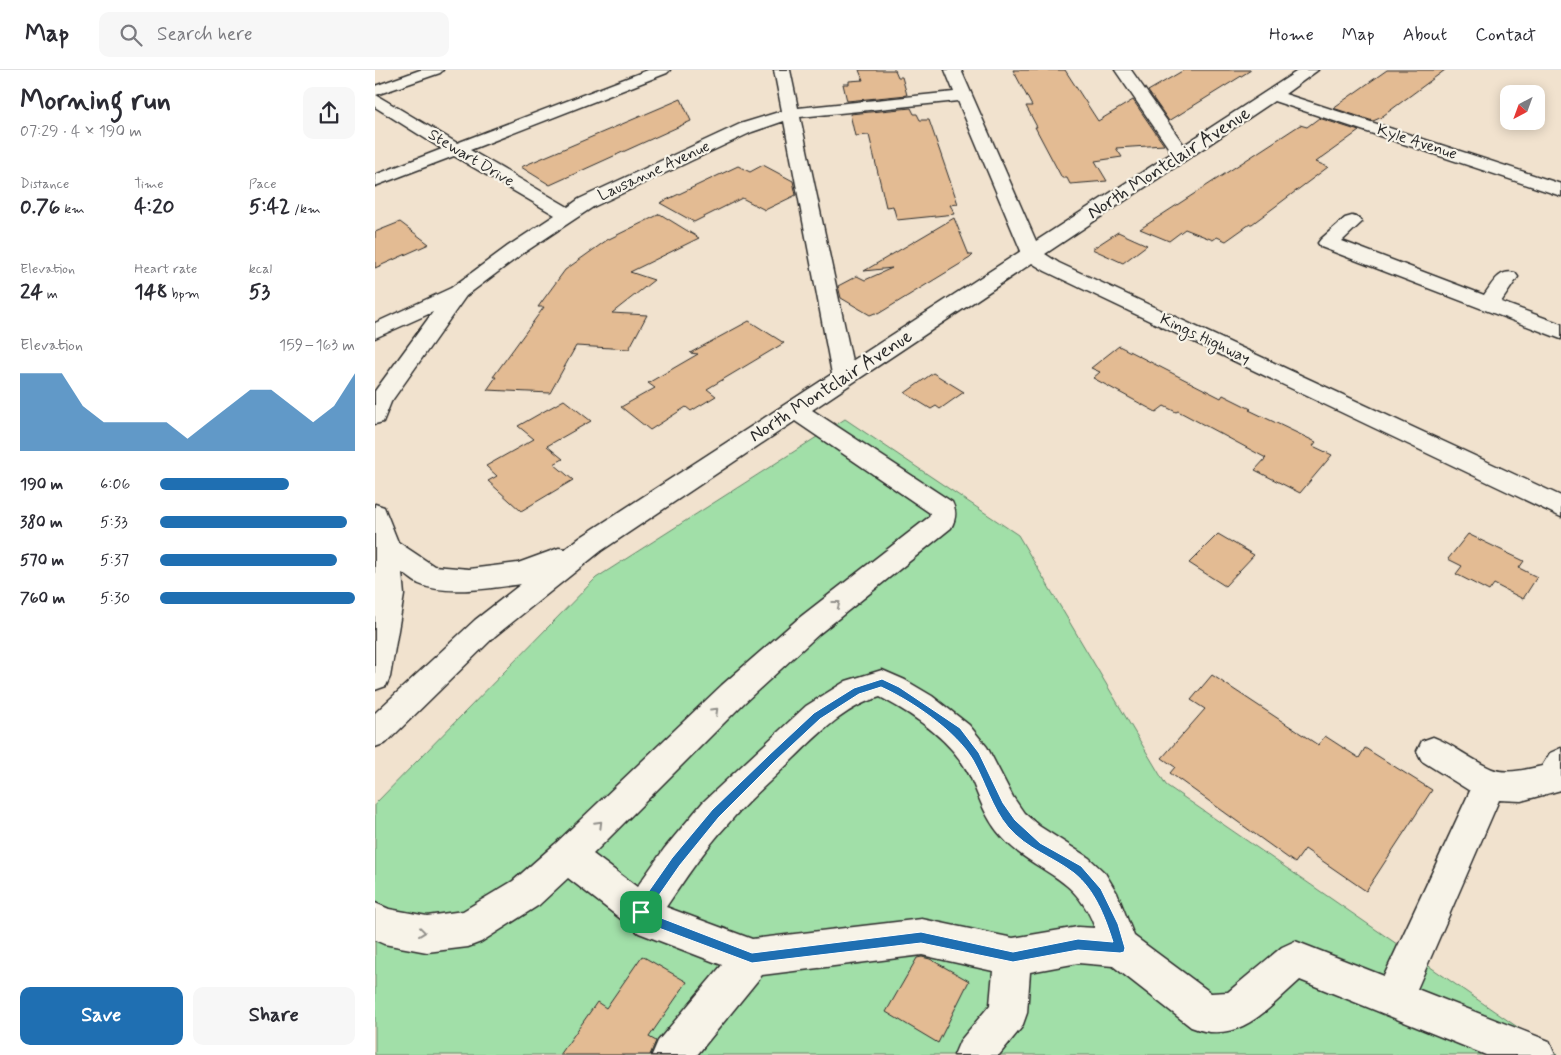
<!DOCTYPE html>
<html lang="en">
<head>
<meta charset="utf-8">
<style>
	body { margin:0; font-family:Mynerve,sans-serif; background:#f7f7f7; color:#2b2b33; height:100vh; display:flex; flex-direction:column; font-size:19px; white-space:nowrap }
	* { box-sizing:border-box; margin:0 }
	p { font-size:16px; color:#7c7c81 }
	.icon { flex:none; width:28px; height:28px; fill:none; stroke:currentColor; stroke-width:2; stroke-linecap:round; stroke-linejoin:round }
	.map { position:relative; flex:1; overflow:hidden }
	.sheet { display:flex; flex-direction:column; background:#fff; width:375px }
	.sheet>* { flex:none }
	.needle { width:32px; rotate:221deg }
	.buttons { position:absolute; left:1125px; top:15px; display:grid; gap:10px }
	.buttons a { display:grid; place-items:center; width:45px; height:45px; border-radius:10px; background:#fff; box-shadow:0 2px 12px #0003; font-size:25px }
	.pin { position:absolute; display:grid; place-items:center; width:42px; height:42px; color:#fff; margin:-21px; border-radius:10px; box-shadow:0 2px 8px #0006 }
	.round { display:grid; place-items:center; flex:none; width:52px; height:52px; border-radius:10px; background:#f7f7f7 }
	.headline { display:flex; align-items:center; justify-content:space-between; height:85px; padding:0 20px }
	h1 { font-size:28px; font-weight:800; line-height:38px }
	.figures { display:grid; grid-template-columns:repeat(3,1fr); gap:8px; height:85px; padding:5px 20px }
	.figures div { display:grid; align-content:center }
	.figures b { font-size:21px; font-weight:800 }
	.figures small { font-size:14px; font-weight:400 }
	.figures p { font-size:14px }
	.chart { height:140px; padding:10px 20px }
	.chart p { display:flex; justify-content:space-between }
	.chart svg { width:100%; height:90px; margin-top:5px; fill:#1f6fb2; opacity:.7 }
	.primary-button { display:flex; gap:10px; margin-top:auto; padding:10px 20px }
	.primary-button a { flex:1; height:58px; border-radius:10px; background:#1f6fb2; color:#fff; font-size:20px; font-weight:800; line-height:58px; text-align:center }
	.primary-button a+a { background:#f7f7f7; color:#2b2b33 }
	ul { padding:0 20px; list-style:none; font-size:16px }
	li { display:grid; grid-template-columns:80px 60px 1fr; align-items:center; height:38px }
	li i { height:12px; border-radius:6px; background:#1f6fb2 }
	header { display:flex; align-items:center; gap:30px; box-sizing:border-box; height:70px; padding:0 25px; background:#fff; border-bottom:1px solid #e1e1e2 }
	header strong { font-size:24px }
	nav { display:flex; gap:28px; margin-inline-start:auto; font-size:18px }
	.search { width:350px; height:45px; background:#f7f7f7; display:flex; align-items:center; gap:12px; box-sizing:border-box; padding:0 18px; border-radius:10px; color:#7c7c81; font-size:19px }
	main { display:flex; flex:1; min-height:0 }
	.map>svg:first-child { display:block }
	.green { fill:#a1dfa8; stroke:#66856a }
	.building { fill:#e3bb93; stroke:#2b2b2b }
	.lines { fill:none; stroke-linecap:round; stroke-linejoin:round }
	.minor-casing { stroke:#2b2b2b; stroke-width:3 }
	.minor { fill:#f7f3e8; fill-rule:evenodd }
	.oneway { stroke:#918f8a }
	.route { fill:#1f6fb2; stroke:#fff; fill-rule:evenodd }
	.labels { text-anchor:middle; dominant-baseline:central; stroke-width:4.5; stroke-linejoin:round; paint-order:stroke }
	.far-street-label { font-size:16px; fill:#2b2b2b; stroke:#f7f3e8 }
	.street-label { font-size:19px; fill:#2b2b2b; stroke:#f7f3e8 }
</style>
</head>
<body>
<header>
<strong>Map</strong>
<div class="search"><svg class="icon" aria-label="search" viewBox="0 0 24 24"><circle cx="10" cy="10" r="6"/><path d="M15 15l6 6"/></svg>Search here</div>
<nav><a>Home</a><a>Map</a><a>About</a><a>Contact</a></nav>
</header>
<main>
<section class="sheet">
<div class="headline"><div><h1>Morning run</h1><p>07:29 · 4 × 190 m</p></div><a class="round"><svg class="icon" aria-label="share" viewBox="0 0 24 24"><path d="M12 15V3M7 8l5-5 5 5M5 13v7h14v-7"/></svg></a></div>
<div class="figures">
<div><p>Distance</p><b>0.76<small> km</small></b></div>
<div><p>Time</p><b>4:20</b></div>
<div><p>Pace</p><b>5:42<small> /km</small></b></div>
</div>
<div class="figures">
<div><p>Elevation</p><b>24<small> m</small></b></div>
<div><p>Heart rate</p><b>148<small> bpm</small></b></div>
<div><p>kcal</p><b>53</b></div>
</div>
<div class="chart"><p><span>Elevation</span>159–163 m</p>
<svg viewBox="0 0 160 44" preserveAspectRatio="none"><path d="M0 44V6L10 6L20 6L30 22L40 30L50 30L60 30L70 30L80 38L90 30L100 22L110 14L120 14L130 22L140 30L150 22L160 6V44z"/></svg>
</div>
<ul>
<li><b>190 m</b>6:06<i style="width:66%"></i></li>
<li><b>380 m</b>5:33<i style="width:96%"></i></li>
<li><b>570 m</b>5:37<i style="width:91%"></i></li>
<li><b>760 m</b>5:30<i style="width:100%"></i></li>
</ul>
<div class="primary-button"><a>Save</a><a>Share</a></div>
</section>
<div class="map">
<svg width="1186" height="985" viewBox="0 0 1186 985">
	<rect width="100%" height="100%" fill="#f1e2ce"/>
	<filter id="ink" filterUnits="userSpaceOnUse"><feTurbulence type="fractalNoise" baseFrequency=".02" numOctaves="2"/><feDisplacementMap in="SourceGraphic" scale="10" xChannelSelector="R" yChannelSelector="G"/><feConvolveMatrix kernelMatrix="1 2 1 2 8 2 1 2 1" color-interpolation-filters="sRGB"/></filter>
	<g filter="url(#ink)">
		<!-- green -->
		<path class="green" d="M470,349L643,465L791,715L1183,985H0V734L221,508Z"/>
		<!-- building -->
		<g class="building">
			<path d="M484,0H520L523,7H527L532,25L472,31L468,14H474V11L488,10Z"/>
			<path d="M638,0H690L723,51L758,30L789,75L741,78L747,87L720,91L732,111L695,114L692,108H687L660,57H662L651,36H657Z"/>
			<path d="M809,0H876L794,51L773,21Z"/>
			<path d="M1012,0H1070L1005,48L998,51L958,38Z"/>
			<path d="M306,29L316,51L175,115L146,97Z"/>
			<path d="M536,38L539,44H542L545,50H554L583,134L575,135L580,144L522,150L518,136L511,137L494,65L480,66L475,44Z"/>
			<path d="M944,48L984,61L941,92L953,97L877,154H875L851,171L842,167L838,170L810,159L794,171L765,159L925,55L932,57Z"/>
			<path d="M388,95L418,111L421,125L390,140L367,128L319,152L285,133L363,96L375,102Z"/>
			<path d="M285,144L324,168L255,202L279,210L237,243L272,245L254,279L201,276L175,323L112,320L121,307H118L169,237H163L190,200L232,170Z"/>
			<path d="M579,148L594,185H598L595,188L503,244L500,243L495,245L466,228L463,216L482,206L490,210L517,198L489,201Z"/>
			<path d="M25,152L54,174L0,198V162Z"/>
			<path d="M743,162L772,175L748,193L717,179Z"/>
			<path d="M374,251L409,273L332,319L341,326L316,341L311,337L275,360L246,337L280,318L273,313L323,284L315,283Z"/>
			<path d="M744,276L846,328L848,325L876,339L874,340L941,372L938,376L957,385L925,423L880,400L891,388L803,341L801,342L789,336L781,342L718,308L725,302L716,298Z"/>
			<path d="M558,303L589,322L565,339L561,336L556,339L530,323Z"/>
			<path d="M189,330L216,351L172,376L188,389L179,394L198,410L146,441L113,411L122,406L111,396L159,369L143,356Z"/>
			<path d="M843,464L879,485L850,516L814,493Z"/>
			<path d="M1093,464L1149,491L1144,498L1162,507L1148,529L1119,514L1114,521L1081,504L1087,496L1073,489Z"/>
			<path d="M837,605L943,675L950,666L984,688L990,678L1057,720L991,821L930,779L920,793L795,703L800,697L787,688L830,639L816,630Z"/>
			<path d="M267,886L312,912L274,967L281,971L275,985H185L222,932L231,938Z"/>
			<path d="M547,887L555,889L594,911L563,973L511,942L542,888Z"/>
		</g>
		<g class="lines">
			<defs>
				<g id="minor">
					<path d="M45,0H68L65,3L1,25L82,73L273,0H295L292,3L95,80L193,137L204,129L365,54L407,41L399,0H415L423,38L579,22L570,0H586L661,171L797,83L740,0H756L809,75L924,0H943L910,24L1186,114V126L899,31L670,184L684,193L1186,426V447L670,201L657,193L437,340L577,432C582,441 581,449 576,458L444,564L369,633L218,784L262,817L289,779L328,732L431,636L471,611L507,600L530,610L557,626L594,655L612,677L638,727L649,743L664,756L714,788L730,803L742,823L759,866L836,923L853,922L907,877L920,871L1009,906L1095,721L1047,691L1042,681L1047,671L1058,667C1079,675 1096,690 1117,699C1131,705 1153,699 1167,696L1175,683L1186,678V720L1146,731L1124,730L1042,919L1174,971L1180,985H1111L925,910C892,939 864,976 816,957L738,896L703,893L655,902L652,943L647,957L624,985H579L585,971L615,935L618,901L547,885L387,905L322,985H277L283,971L347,895L264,863L193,808L164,835L106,872L93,877L52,882L9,874L0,870V833L14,839L52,846L88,841L138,811L180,774L347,615L424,548L554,447L555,443L420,351L226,481L120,566L11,673L0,677V643L100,550L146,514C118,518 70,526 44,514C38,511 33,506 27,503L29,525L15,607L11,616L0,620V434L9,437L23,472L59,496L94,499L143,493L184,478L190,479L206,467L457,304L409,51L377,62L218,137L147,184L91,226L16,332L8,352L0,354V321L58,242L0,268V253L76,218L133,176L180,145L79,86L0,116V105L67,79L0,37V16ZM583,31L646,181L477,291L425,47ZM505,627C539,645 577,670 595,706C604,727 611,750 627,767C660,804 701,803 720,858L703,857L638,868L547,849L377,869L291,837C310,809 329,780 352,755C372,731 397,710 419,688C444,664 471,636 505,627Z"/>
					<path d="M977,146L984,148L987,152L967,171L1109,225C1118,213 1124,199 1140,203L1143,207L1126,232L1186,254V269L946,177L943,173L946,169L970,148Z"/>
				</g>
			</defs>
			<!-- minor casing -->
			<use href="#minor" class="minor-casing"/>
			<!-- minor -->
			<use href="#minor" class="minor"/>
		</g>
		<!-- one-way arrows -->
		<defs><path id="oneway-chevron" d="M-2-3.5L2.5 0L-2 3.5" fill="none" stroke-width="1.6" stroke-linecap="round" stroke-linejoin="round" transform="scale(1.25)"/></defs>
		<g class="oneway">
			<use href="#oneway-chevron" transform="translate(462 534) rotate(-38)"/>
			<use href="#oneway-chevron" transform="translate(340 641) rotate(-44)"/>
			<use href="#oneway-chevron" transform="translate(224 754) rotate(-45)"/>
			<use href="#oneway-chevron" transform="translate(47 862) rotate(7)"/>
		</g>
	</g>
	<!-- route -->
	<path class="route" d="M507,609L524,617L585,658L604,683L628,733L640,750L665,773L706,796L726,819L743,854L750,878L749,882L745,883L703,880L638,892L546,873L377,893L273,854L262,846L261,842L262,838L297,788L337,740L394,685L439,643L479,618ZM506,617C537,631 581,661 598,690C610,711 617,738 633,757C653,780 677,786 699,803C720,820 730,847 738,872L703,869L638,882L546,862L377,883L281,846L273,841L305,795L344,747L400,691L445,649L484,624Z"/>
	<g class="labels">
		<!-- far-street labels -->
		<g class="far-street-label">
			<text transform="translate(1042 72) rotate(18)">Kyle Avenue</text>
			<text transform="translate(96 88) rotate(31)">Stewart Drive</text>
			<text transform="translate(279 101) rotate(-25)">Lausanne Avenue</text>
			<text transform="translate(830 269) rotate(25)">Kings Highway</text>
		</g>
		<!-- street labels -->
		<g class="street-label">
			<text transform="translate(794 93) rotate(-33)">North Montclair Avenue</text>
			<text transform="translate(456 316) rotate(-33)">North Montclair Avenue</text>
		</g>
	</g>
</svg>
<div class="buttons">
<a><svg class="needle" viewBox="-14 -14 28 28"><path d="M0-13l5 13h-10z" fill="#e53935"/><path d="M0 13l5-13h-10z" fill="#7c7c81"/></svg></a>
</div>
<div class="pin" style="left:266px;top:842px;background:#1e9e55"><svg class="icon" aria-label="arrive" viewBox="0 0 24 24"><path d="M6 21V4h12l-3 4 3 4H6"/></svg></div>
</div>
</main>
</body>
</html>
